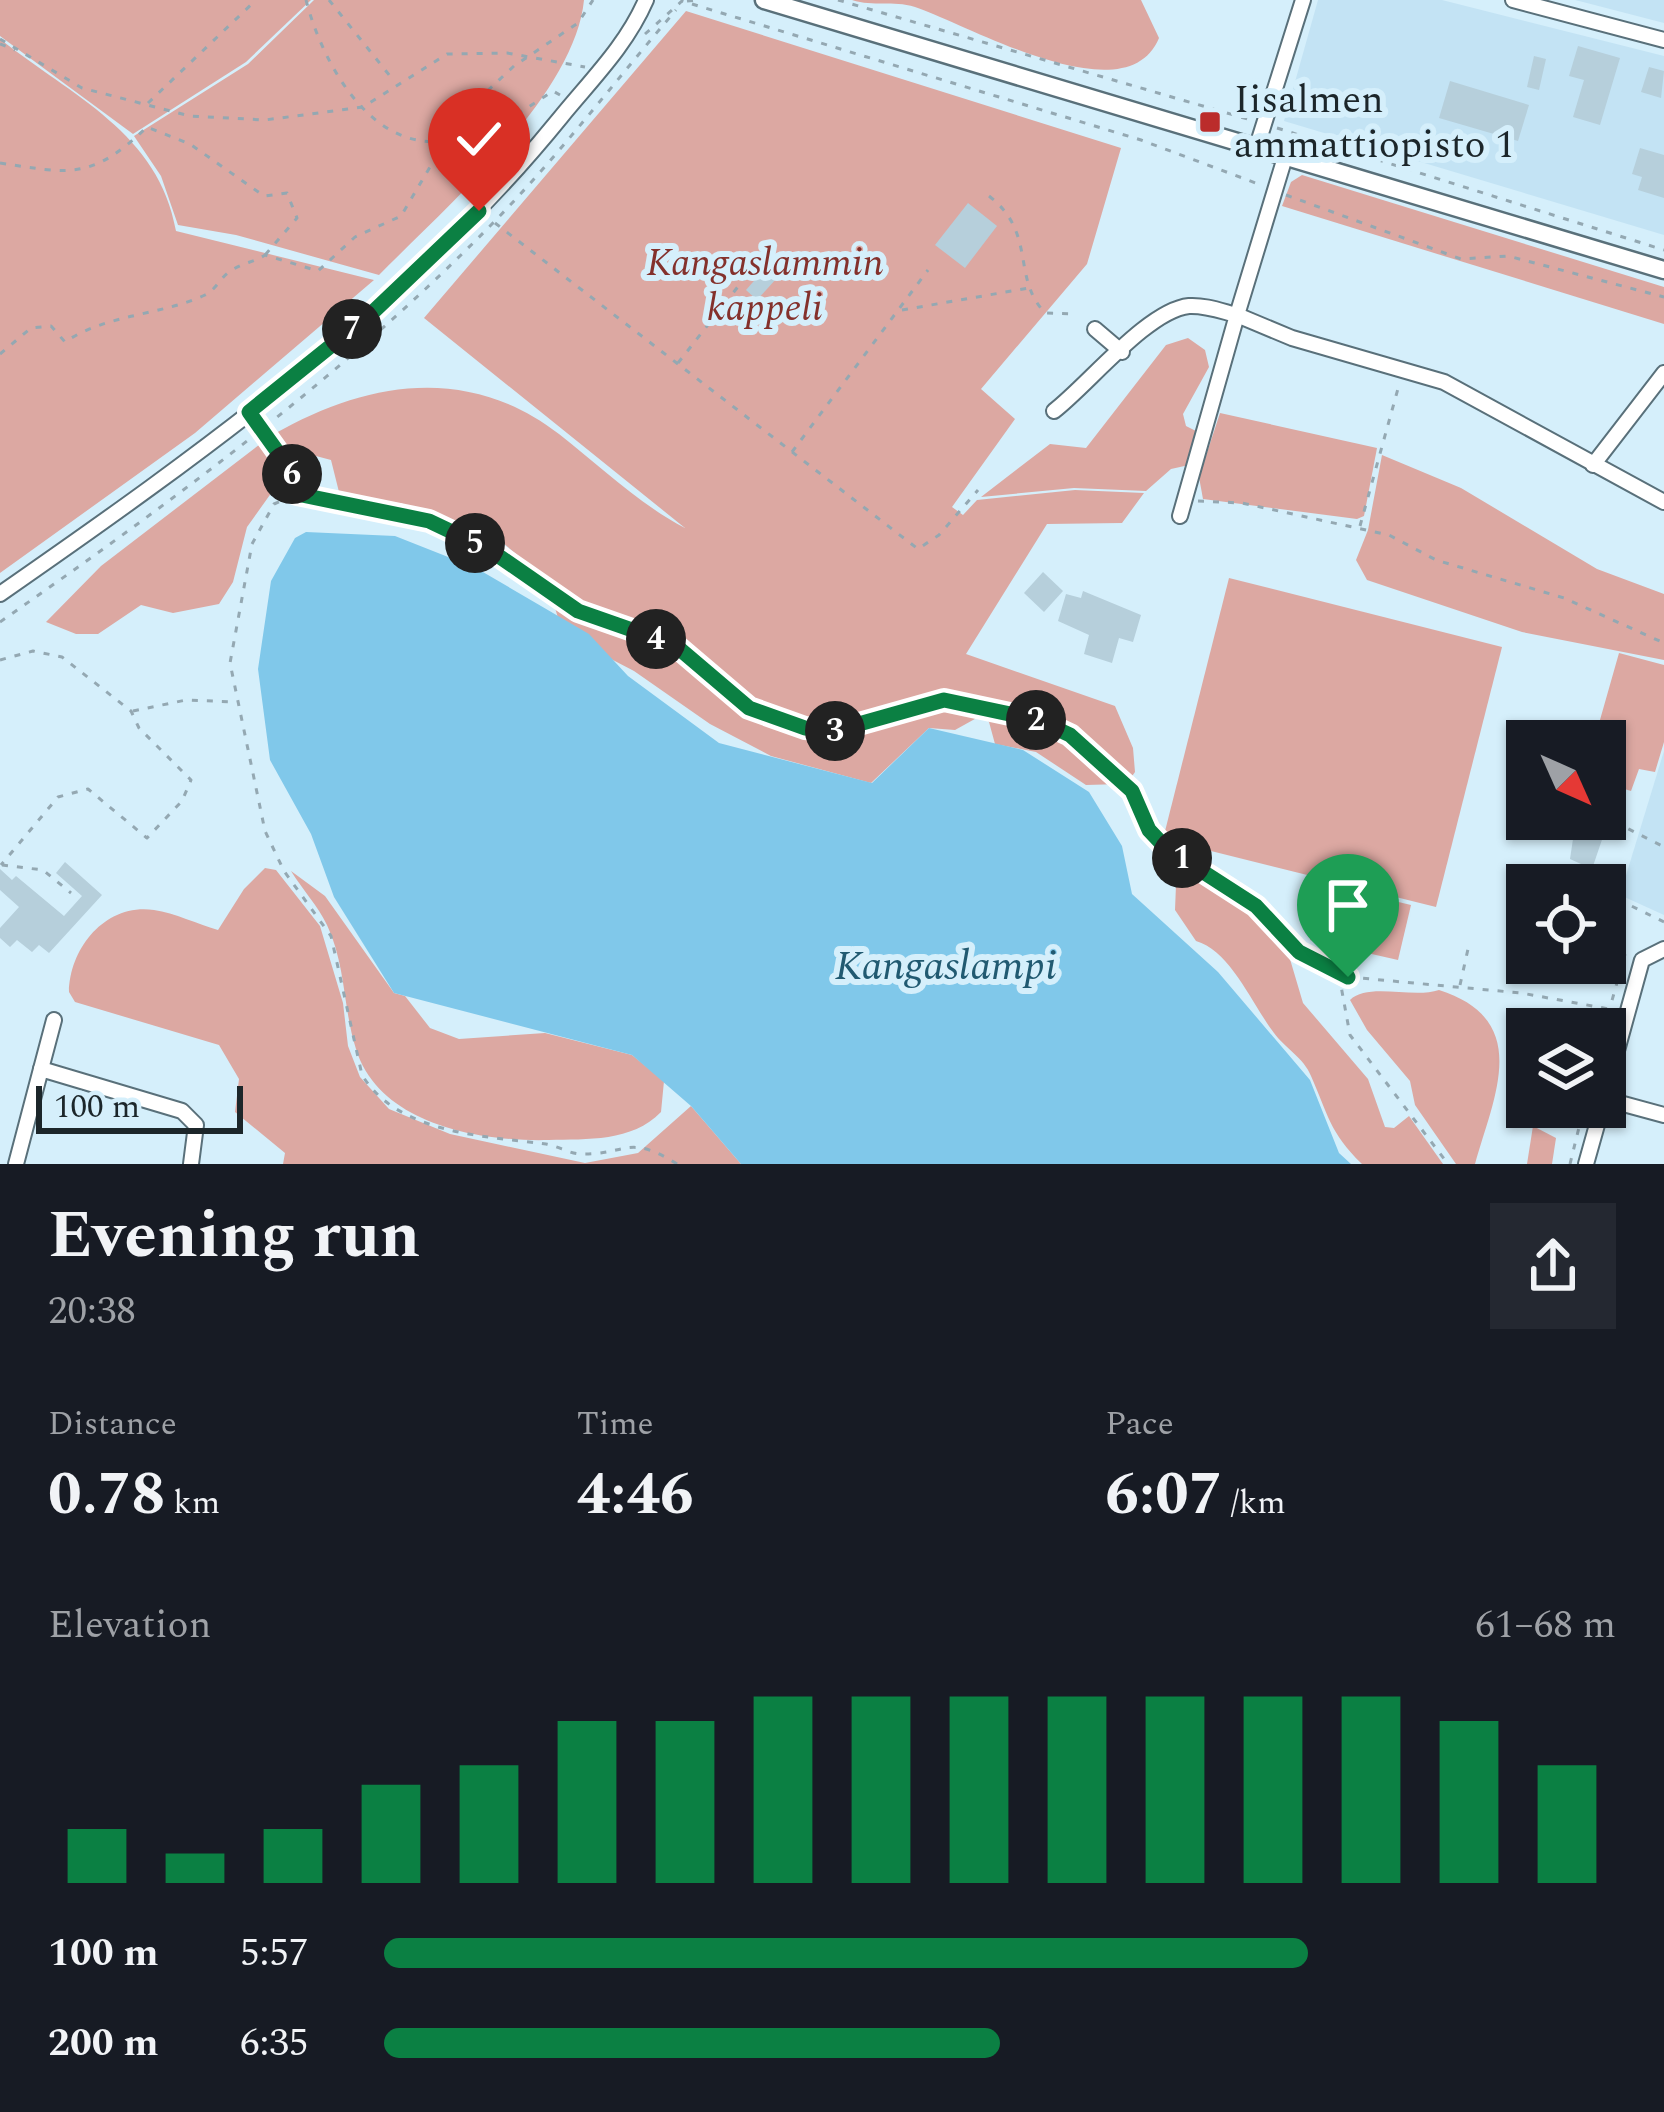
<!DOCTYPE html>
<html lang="en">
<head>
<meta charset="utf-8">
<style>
	body { margin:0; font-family:Spectral,serif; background:#242831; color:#f1f3f6; height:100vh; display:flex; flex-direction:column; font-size:45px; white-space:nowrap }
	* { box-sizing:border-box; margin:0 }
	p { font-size:39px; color:#9ea1a6 }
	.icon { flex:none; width:66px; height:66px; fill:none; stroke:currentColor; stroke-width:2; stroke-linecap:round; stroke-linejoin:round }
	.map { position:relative; height:1164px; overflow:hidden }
	.panel { display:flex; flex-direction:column; background:#171b24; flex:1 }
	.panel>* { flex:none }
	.needle { width:78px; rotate:135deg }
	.fabs { position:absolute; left:1506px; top:720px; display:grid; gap:24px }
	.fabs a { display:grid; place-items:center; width:120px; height:120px; border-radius:0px; background:#171b24; box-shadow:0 3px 9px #0004; font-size:60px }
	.scale { position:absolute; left:36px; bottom:30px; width:207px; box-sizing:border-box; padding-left:12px; border:6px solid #1c262a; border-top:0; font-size:33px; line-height:42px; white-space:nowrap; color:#1c262a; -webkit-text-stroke:9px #d5effb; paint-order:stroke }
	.pin { position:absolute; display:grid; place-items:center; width:102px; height:102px; color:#fff; margin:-123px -51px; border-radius:50% 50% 50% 0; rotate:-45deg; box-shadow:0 0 12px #0007 }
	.pin .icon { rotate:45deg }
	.km { position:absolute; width:60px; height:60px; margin:-30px; border-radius:50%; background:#222; color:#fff; font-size:33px; line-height:60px; text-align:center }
	.round { display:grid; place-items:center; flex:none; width:126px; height:126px; border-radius:0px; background:#242831 }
	.summary { display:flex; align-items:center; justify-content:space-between; height:204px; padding:0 48px }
	h1 { font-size:66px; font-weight:700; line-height:90px }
	.figures { display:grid; grid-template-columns:repeat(3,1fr); gap:18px; height:204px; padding:12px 48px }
	.figures div { display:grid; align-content:center }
	.figures b { font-size:60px; font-weight:700 }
	.figures small { font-size:33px; font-weight:400 }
	.figures p { font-size:33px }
	.chart { height:336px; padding:24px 48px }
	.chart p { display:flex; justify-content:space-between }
	.chart svg { width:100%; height:216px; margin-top:12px; stroke:#0b8043; stroke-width:6 }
	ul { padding:0 48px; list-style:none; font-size:39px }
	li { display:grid; grid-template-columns:192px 144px 1fr; align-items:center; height:90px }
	li i { height:30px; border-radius:15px; background:#0b8043 }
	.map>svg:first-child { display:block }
	.built { fill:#c3e3f4 }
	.green { fill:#dca8a2 }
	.water { fill:#80c8ea }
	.building { fill:#b6cfdb }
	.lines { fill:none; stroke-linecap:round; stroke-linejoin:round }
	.minor-casing { stroke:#59707a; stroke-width:18 }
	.tertiary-casing { stroke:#59707a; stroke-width:21 }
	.path { stroke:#94a8b2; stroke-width:3; stroke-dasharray:6 9; stroke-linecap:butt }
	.minor { stroke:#fff; stroke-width:14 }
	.tertiary { stroke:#fff; stroke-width:16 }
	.route-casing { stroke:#fff; stroke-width:24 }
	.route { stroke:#0b8043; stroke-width:15 }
	.poi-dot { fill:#bb2c2b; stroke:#d5effb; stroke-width:4.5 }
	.labels { text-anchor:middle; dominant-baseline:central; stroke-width:12; stroke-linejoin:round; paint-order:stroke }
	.poi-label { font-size:39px; fill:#1c262a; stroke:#d5effb; text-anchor:start }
	.park-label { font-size:39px; font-style:italic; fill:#84312c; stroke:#d5effb }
	.water-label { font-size:42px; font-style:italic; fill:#215a71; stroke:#d5effb }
</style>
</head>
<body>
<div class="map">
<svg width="1664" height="1164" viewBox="0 0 1664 1164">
	<rect width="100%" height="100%" fill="#d5effb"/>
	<!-- built -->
	<g class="built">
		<path d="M1318,0H1442L1664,56V235L1284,121Z"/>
		<path d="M1575,0H1664V23L1583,2Z"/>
		<path d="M1664,751V915L1620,895Z"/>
	</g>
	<!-- green -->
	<g class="green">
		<path d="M0,0H311L246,62L133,134L0,36Z"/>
		<path d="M314,0H584C575,95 444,209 379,275L236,235L178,225L161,176L134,136L248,64Z"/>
		<path d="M852,0H1141L1159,38C1126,118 967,24 915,7C892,0 874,7 852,0Z"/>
		<path d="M686,11L1121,148L1087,264L981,389L1015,419L952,507L963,515L977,500L1075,490L1144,493L1122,523L1047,524L966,654L1115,706L1133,748L1135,772L1128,782L1081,736L1026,714L929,699L848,724L817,727L767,710L733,694L693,652L590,615L486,529L471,527L461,533L401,503C381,511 358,501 339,492L331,460L316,456L299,463L286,456L274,434C367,381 468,364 559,434C600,466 639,504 685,528L424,318Z"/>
		<path d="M0,39C72,96 159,133 176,231L374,280L195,433L0,573Z"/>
		<path d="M1302,175L1664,287V324L1282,206L1291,182Z"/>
		<path d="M1188,338L1205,350L1209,367L1183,414L1186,426L1198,432L1189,465L1171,469L1146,491L1074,488L981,497L1050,444L1086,448L1166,345Z"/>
		<path d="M1220,413L1377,448L1364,516L1357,519L1203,499L1199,477Z"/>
		<path d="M268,438L280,459L272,492L247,527L233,582L219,604L173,613L141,605L98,634H76L46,622L101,566Z"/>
		<path d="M1382,455L1461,488L1597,569L1664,594V660L1522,632L1367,580L1356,560L1368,530Z"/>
		<path d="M1229,578L1502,647L1436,907L1163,839Z"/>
		<path d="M551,595L587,621L689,658L730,699L816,734L849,730L930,705L975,711L1025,720L1078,741L1121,784L1086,785L1036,752L995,744L989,722L982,715L955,730L929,728L871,783L771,756L710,724L634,671L563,634Z"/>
		<path d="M1619,653L1664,665V742L1655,772L1639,769L1631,791L1605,783V741H1594Z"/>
		<path d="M265,868L276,870L320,926L343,1003L348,1046L360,1077L389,1109L450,1134L585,1163L638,1153L691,1106L741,1164H283L285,1153L235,1112L239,1079L219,1045L75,1002L69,992C70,947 106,903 154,910C175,913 197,924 218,930L244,889Z"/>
		<path d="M291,871L325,896L394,993L405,996L430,1028L459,1039L545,1033L632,1055L664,1081L661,1112C632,1142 587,1139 549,1140C479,1142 379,1124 356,1049C343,1009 346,965 327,925C318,906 302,889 291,871Z"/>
		<path d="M1196,880L1216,883L1235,895L1287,949L1303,1003L1368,1079L1385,1127L1394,1128L1409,1116L1443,1164H1362C1329,1132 1328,1114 1311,1076C1304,1058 1285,1048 1274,1033C1253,1006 1231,951 1196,941L1175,910L1176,885Z"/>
		<path d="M1324,884L1411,905L1398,960L1310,940Z"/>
		<path d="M1439,990C1533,1020 1494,1096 1475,1164H1456L1415,1105L1410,1081L1367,1030L1350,1000C1368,982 1413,999 1439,990Z"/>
		<path d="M1533,1126L1556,1138L1552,1164H1527Z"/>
	</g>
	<!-- water -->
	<path class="water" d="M306,532L395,536L476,568L589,634L628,676L719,743L872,783L929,728L1023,750L1089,792L1122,846L1132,894L1218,972L1310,1080L1339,1153L1351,1164H741L691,1106L632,1055L394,993L334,897L311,834L270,760L258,669L271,581L295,538Z"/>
	<!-- building -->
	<g class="building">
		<path d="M1578,46L1620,58L1600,125L1573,117L1584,80L1569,76Z"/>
		<path d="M1534,56L1546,59L1539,90L1527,87Z"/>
		<path d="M1649,67L1664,71L1661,98L1641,92Z"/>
		<path d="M1450,81L1529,105L1518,141L1439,118Z"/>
		<path d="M1640,148L1664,155V198L1638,190L1642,177L1632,174Z"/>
		<path d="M968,203L997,226L965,268L935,245Z"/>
		<path d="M774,258L786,268L757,300L746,290Z"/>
		<path d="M1043,572L1063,591L1044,612L1024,593Z"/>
		<path d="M1083,591L1141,615L1133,642L1119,638L1112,663L1084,654L1089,635L1058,621L1066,594L1081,598Z"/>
		<path d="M1576,819L1607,825L1592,869L1570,859Z"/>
		<path d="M65,862L102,895L49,953L39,945L32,952L17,940L10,947L0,938V928L19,907L0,890V869L12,880L16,876L64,916L82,896L56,873Z"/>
	</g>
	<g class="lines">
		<defs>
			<g id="minor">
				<path d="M1513,0L1664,40"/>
				<path d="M1257,146L1303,0"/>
				<path d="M1286,154L1237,315L1292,338L1444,382L1664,502"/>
				<path d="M1095,329L1122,352"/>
				<path d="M1054,411C1088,385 1148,310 1189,306C1205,305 1221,311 1237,315L1180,516"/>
				<path d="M1593,465L1664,373"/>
				<path d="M0,594C200,455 406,308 561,117C592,79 626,46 646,0"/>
				<path d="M41,1069L54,1020"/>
				<path d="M1605,1094L1642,960L1664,949"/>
				<path d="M1605,1099L1664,1115"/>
				<path d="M16,1164L41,1069L182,1111L196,1125L191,1164"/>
				<path d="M1586,1164L1602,1107"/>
			</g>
			<path id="tertiary" d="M764,0L1664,270"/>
		</defs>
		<!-- minor casing -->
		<use href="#minor" class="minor-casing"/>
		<!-- tertiary casing -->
		<use href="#tertiary" class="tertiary-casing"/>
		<!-- path -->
		<g class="path">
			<path d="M306,0C323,66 375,158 453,139"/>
			<path d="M329,0L394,81"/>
			<path d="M838,0L1251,120"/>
			<path d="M687,1L697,0"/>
			<path d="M645,34L682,1L1141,140L1261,185"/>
			<path d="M0,39L82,88L190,116L265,120L363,107L447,54L507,53L585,67"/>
			<path d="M0,44L15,50"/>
			<path d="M148,103L256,0"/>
			<path d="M1277,128L1664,250"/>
			<path d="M462,137L504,123L553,91L560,95"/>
			<path d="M0,163C71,174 92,180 147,127L190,144L264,196L287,193L297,218L265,255"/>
			<path d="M1286,195L1461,259L1508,256L1664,297"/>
			<path d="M989,196C1037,233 1011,277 1045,313L1077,314"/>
			<path d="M495,223L918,549L939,535L978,490"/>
			<path d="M902,310L1029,288"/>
			<path d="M0,354L31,328L51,326L65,342C106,314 163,315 205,295C217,289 221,276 232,270C243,263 254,262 265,255L318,271L355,237L401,216L430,167L461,135L468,109L514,66L578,23L593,0"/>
			<path d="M678,363L751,270"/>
			<path d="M257,422L292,472L297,491"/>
			<path d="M792,452L928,270"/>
			<path d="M1198,501L1242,503L1389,535L1436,560L1564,598L1664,643"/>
			<path d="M1360,526L1399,385"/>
			<path d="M0,622C172,502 343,376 491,225C557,158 615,81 676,10"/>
			<path d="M0,660L33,651L62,657L131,711L139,728L191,780L182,801L147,838L88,789L58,797L1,865"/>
			<path d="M133,711L186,700L236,702"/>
			<path d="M1615,822L1664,847"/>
			<path d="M2,865L43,870L71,893"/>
			<path d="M1605,893L1664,922"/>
			<path d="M1339,975L1350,1035L1448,1164"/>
			<path d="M1460,985L1468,949"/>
			<path d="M1604,1029L1625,954"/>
			<path d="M677,1164C628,1133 627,1155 581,1154C570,1154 558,1146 546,1144C484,1136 398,1134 362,1075L331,936L284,871L265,831L230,663L252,544L274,504L297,494L429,521L490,550L578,611L675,645L749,708L805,728L834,731L944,700L1038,720L1070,735L1132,791L1149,829L1166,848L1256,906L1320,966L1349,977L1521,993L1609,1009"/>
			<path d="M1570,1164L1584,1107"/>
		</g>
		<!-- minor -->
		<use href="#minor" class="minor"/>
		<!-- tertiary -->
		<use href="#tertiary" class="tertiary"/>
	</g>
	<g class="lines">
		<defs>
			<path id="route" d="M479,211L373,312L249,412L292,472L297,494L429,521L490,550L578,611L675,645L749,708L805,728L834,731L944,700L1038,720L1070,735L1132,791L1149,830L1166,848L1256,906L1299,952L1348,977"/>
		</defs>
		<!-- route casing -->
		<use href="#route" class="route-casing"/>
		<!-- route -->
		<use href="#route" class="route"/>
	</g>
	<!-- markers -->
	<rect class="poi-dot" x="1198" y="110" width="24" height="24" rx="6"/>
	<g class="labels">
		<!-- poi labels -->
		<g class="poi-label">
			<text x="1234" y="100">Iisalmen<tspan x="1234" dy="45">ammattiopisto 1</tspan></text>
		</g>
		<!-- park labels -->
		<g class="park-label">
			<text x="765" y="263">Kangaslammin<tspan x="765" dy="45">kappeli</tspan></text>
		</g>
		<!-- water labels -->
		<g class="water-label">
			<text x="946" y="966">Kangaslampi</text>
		</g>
	</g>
</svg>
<div class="fabs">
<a><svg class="needle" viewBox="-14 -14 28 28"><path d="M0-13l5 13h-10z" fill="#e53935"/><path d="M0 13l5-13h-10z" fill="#9ea1a6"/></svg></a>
<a><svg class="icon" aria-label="locate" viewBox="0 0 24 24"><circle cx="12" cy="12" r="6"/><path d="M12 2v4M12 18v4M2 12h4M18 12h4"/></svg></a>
<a><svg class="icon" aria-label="layers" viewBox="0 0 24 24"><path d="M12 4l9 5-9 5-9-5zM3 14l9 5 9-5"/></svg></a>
</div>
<div class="scale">100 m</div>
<div class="pin" style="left:1348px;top:977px;background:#1e9e55"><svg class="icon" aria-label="arrive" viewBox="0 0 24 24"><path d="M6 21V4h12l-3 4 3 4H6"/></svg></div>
<div class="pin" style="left:479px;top:211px;background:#d93025"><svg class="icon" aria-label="check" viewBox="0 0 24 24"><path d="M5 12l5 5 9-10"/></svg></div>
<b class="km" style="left:1182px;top:858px">1</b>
<b class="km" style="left:1036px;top:720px">2</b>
<b class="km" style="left:835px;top:731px">3</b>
<b class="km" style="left:656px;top:639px">4</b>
<b class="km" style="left:475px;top:543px">5</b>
<b class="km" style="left:292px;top:474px">6</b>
<b class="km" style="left:352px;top:329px">7</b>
</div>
<section class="panel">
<div class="summary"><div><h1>Evening run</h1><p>20:38</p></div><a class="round"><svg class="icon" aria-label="share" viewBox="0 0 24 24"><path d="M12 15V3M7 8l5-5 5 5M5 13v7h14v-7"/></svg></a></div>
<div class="figures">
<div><p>Distance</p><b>0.78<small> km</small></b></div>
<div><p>Time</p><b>4:46</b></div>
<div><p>Pace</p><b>6:07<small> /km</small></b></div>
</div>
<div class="chart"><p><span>Elevation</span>61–68 m</p>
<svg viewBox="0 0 160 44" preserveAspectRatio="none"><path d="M5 44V33M15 44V38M25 44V33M35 44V24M45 44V20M55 44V11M65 44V11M75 44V6M85 44V6M95 44V6M105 44V6M115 44V6M125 44V6M135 44V6M145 44V11M155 44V20"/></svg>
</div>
<ul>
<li><b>100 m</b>5:57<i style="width:75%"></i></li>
<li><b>200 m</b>6:35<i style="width:50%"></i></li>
</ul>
</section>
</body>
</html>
